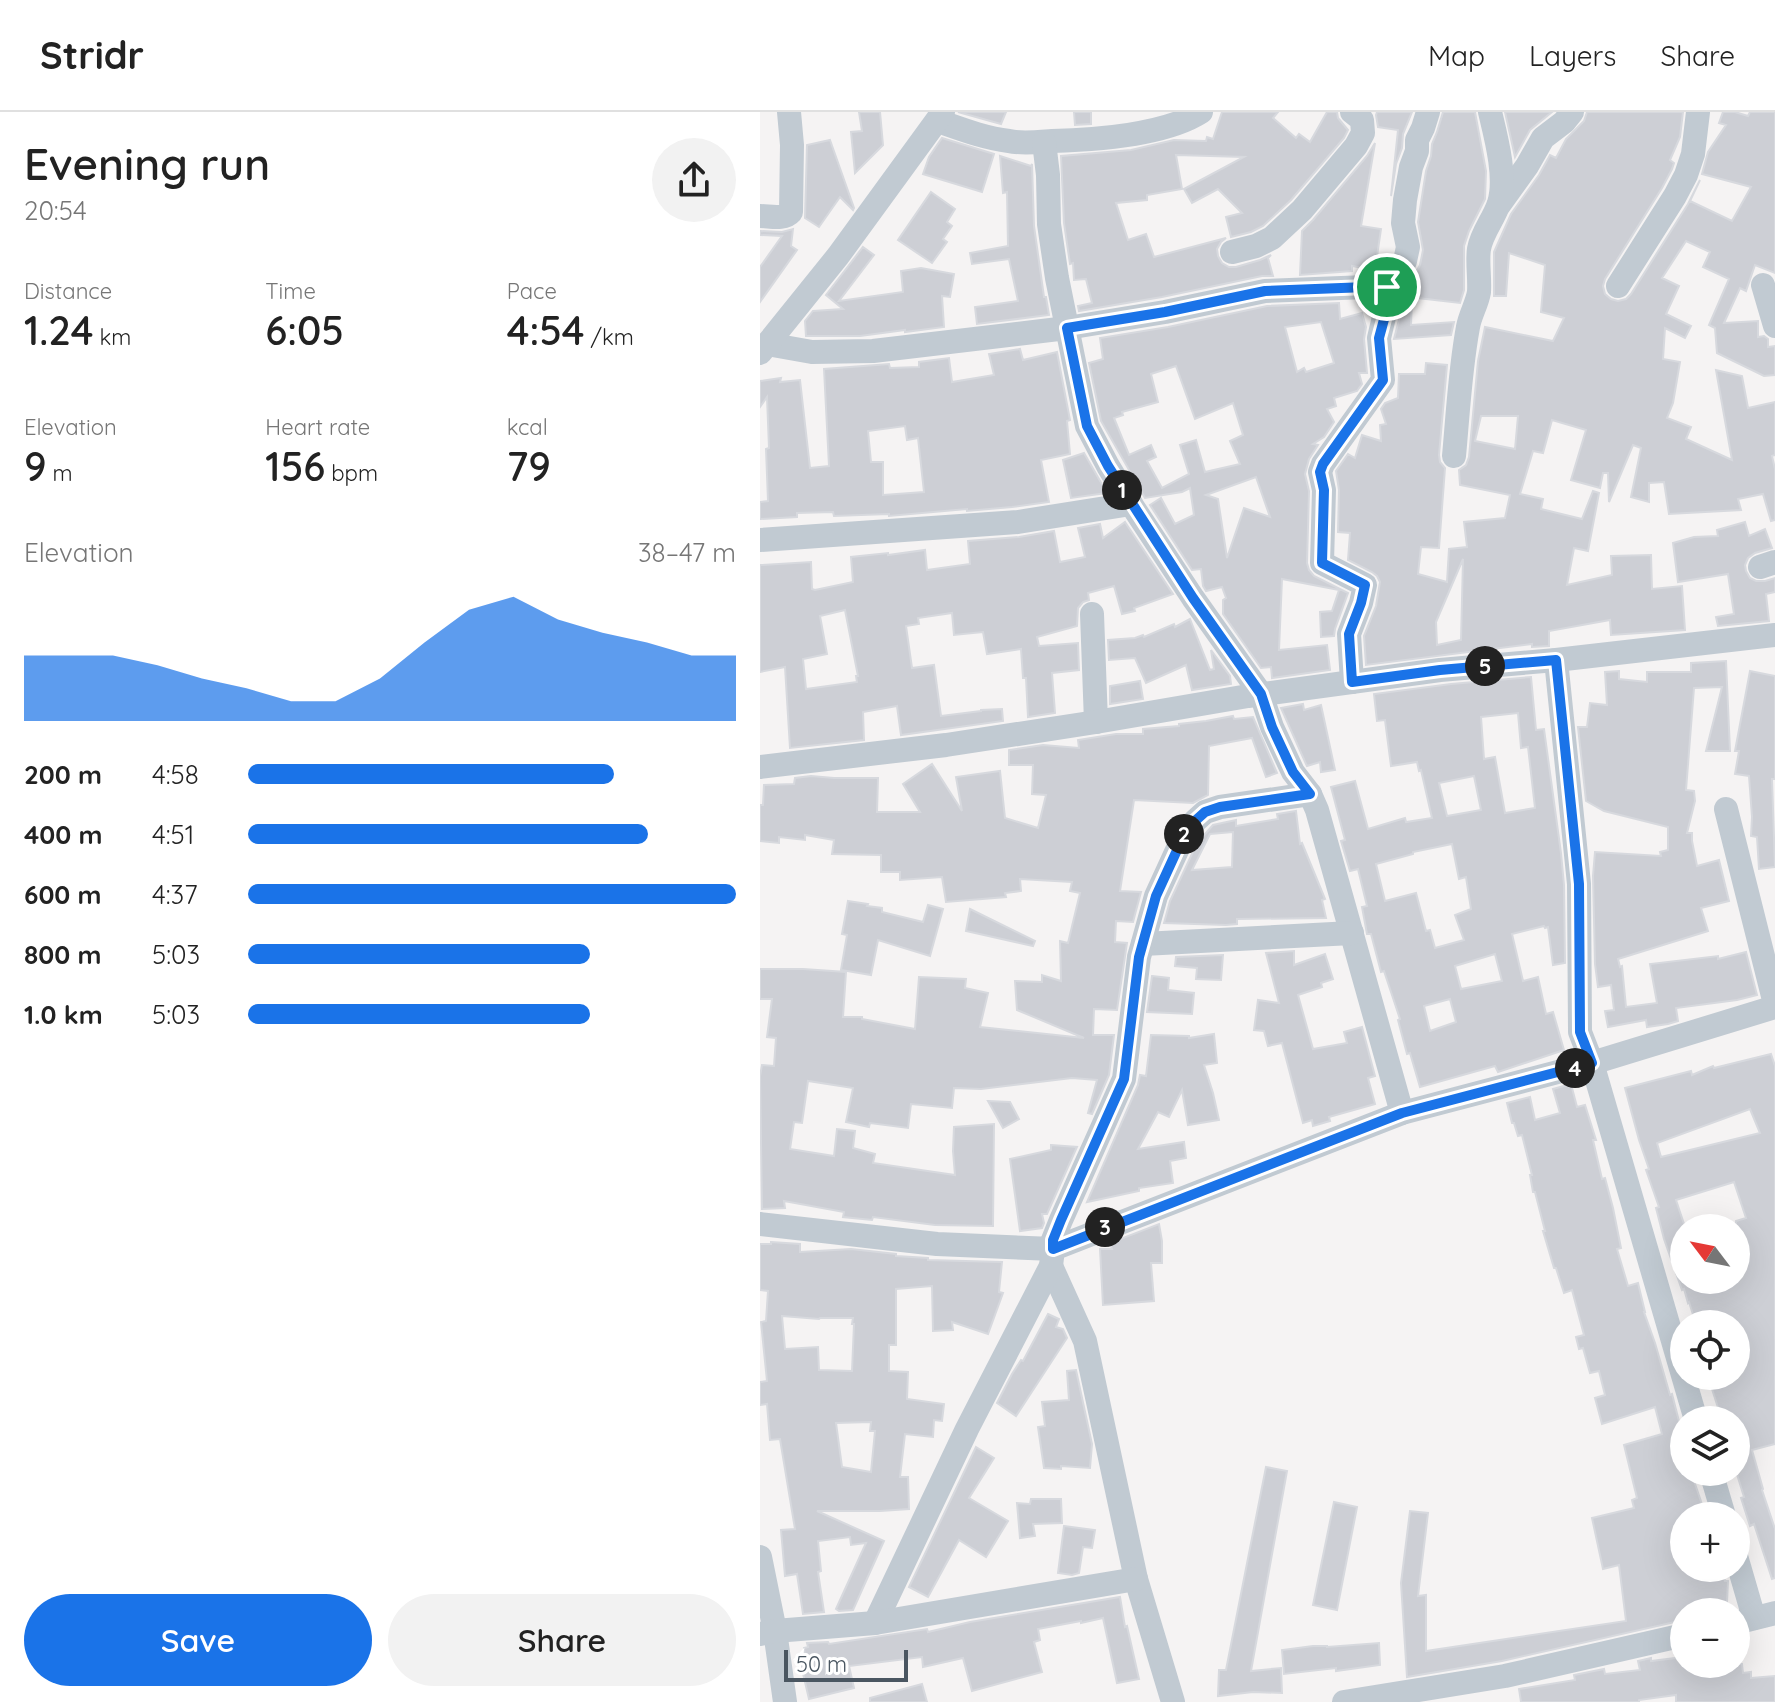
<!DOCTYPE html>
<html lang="en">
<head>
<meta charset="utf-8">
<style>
	body { margin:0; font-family:Quicksand,sans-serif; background:#f2f2f2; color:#222; height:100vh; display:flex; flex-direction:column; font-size:30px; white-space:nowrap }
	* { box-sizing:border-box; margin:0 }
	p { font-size:26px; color:#767676 }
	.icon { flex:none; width:44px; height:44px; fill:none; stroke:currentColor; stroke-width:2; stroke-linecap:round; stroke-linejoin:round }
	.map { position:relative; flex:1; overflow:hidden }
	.sheet { display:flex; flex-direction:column; background:#fff; width:760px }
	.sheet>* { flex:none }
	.needle { width:52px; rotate:302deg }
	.tools { position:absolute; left:910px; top:1102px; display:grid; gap:16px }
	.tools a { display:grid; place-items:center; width:80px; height:80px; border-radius:50%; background:#fff; box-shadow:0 8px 32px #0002; font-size:40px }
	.scale { position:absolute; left:24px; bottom:20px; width:124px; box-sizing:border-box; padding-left:8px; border:4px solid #4a5661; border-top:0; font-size:22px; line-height:28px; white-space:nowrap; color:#4a5661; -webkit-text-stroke:6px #fff; paint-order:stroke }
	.pin { position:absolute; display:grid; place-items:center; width:68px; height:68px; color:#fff; margin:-34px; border:4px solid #fff; border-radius:50%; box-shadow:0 2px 8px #0007 }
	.km { position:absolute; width:40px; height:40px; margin:-20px; border-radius:50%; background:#222; color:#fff; font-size:22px; line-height:40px; text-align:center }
	.round { display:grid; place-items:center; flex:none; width:84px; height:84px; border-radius:42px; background:#f2f2f2 }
	.overview { display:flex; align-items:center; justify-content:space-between; height:136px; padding:0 24px }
	h1 { font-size:44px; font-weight:600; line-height:60px }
	.figures { display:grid; grid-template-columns:repeat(3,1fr); gap:12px; height:136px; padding:8px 24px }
	.figures div { display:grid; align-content:center }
	.figures b { font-size:40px; font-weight:600 }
	.figures small { font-size:22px; font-weight:400 }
	.figures p { font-size:22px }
	.chart { height:224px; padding:16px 24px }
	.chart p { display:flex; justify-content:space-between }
	.chart svg { width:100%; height:144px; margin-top:8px; fill:#1a73e8; opacity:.7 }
	.primary-button { display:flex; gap:16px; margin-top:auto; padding:16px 24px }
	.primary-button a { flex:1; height:92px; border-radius:48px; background:#1a73e8; color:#fff; font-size:32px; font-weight:600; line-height:92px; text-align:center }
	.primary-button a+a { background:#f2f2f2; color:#222 }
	ul { padding:0 24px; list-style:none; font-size:26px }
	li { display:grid; grid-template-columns:128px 96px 1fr; align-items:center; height:60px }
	li i { height:20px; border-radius:10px; background:#1a73e8 }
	header { display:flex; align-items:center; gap:48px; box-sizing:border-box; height:112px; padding:0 40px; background:#fff; border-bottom:2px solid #e0e0e0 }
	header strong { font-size:38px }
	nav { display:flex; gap:44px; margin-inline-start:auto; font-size:28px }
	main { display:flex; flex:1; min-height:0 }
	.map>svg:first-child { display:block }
	.building { fill:#cdcfd5; stroke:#d7d9de; stroke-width:2; fill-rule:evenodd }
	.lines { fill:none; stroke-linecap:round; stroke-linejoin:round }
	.minor { stroke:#c1cad2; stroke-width:24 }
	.route-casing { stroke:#fff; stroke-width:16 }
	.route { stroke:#1a73e8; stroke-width:10 }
</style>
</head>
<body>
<header>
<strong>Stridr</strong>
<nav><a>Map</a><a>Layers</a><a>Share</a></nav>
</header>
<main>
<section class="sheet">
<div class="overview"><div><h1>Evening run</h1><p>20:54</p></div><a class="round"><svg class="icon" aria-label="share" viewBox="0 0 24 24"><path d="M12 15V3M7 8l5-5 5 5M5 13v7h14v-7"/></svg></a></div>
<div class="figures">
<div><p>Distance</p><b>1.24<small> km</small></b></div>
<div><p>Time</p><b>6:05</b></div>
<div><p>Pace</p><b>4:54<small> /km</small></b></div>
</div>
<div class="figures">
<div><p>Elevation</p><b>9<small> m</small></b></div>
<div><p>Heart rate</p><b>156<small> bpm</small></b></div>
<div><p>kcal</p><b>79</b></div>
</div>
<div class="chart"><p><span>Elevation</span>38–47 m</p>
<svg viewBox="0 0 160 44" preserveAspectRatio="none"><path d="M0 44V24L10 24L20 24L30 27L40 31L50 34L60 38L70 38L80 31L90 20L100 10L110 6L120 13L130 17L140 20L150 24L160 24V44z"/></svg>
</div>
<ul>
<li><b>200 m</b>4:58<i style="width:75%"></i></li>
<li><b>400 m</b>4:51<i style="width:82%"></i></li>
<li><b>600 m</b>4:37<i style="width:100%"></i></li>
<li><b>800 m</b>5:03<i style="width:70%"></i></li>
<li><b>1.0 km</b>5:03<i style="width:70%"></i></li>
</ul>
<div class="primary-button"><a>Save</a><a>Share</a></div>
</section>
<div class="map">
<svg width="1015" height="1590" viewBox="0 0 1015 1590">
	<rect width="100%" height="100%" fill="#f5f3f3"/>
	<!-- building -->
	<g class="building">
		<path d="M99,0H120L123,33L95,61L91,20L102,19Z"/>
		<path d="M198,0H246L241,12Z"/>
		<path d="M314,0H331V12L315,13Z"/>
		<path d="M462,0H518L513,6L536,26L539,22L550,30L567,0H577L578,6L588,18L584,26L531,88L503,114L491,120L471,125L466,105L482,101L458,77L432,91L424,77L484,45L416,43L422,77L387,83V88L356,91L368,128L386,122L394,145L466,126L461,130L457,137L458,144L462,151L469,155H476L500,148L511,143L508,146L513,164H502L402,185L319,199L318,194L332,191L326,167L314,168L313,151L310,152L304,111L301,44L371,38L414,28L446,29L447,25L453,27Z"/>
		<path d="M617,0H652L643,22L642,36L636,52L631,84L638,18L618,15L616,3Z"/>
		<path d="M683,0H715L726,59L725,87L709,119L704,134V178L700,191L658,186V167H652L660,153L663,138L658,110L666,59L671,44L672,32L677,20Z"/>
		<path d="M745,0H792L770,18L755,45Z"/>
		<path d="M827,0H923L920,25L910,48L914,51L912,57L902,76L845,167L843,174L845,182L851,187L858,189L866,187L871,182L928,92L940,68L930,89L972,109L991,75L942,62L948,40L966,13L959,11L963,0H975L988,4L990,0H1015V161L995,153L986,179L980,176L964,211L998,209V225L1004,224L1008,227V235L1015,234V263L1004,264L957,241L955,216L949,213L969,167L943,155L950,140L926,129L902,166L919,174L906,202L931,214L925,226L905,216L903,247L920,250L913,291L907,306L931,315L926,327L972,348L956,258L982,264L988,296L1015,290V343L1012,344L1015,357V408L1011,409L1003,382L978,387L981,398L909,402L904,370L889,371V390L871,385L881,336L873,333L849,390L848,361H843L840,376L811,368L826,318L792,308L783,341L773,339L760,382L783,387L781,397L822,407L833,379L839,381L828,439L814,436L807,473L852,463L851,444L891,443L892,477L922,474L925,518L851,523L850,508L789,519V534L772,535V532L606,553L604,524L616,494L620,470L617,464L612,460L588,448L590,421L578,420L579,378L576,359L588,342L595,346L602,323L621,329L620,313L626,312L621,297L625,291L638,286L639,262H665L666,251L687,253L679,343L680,350L685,356L679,436L661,435L658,462L687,470L689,437L707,435L704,410L745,406L750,383L700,373L699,358L706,353L709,345L718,249L725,215L793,229L804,206L781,200L785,153L749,141L746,184H734V140L751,102L779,63L790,43L796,46L806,27L824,9ZM721,304H758L755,337L715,329ZM703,447L701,528L677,533L676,510Z"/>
		<path d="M182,26L234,42L222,80L163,62L169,45Z"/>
		<path d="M70,28L94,96L93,98L80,85L59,115L45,106L47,33Z"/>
		<path d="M615,31L601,114L621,117L615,158L592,154V159L540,163L542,119L553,108L607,44Z"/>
		<path d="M240,44L271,54L272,52L274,114L284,185H286L289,203L217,212L215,195L258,189L249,147L212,152L210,141L248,134L247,80L243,81Z"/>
		<path d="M171,80L195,97L187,110L192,114L183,127L187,130L172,151L138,128Z"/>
		<path d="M33,117L31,134L37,138L0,190V155L22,124L0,123V119L22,120Z"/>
		<path d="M103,135L114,143L79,189L143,180L141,159L161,156L194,162L190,185L182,184L184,215L145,220V218L100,224H46L45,209L53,199L83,197L66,183Z"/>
		<path d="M644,188H652L651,213L694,210L691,223L634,227Z"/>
		<path d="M579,191L580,207L602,201L606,215L604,227L607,261H599L602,272L597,279L574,286L576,294L567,297L574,310L564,325L553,332L558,333L549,347L545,362L549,379L547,451L549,458L554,464L588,481L575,517L574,524L561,525L560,500L572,499L579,478L522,467L519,538L567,533L570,558L512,566L511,555L501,556L463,502V488L466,486L462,475L446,479L443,474L441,457L432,458L390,393L401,386L415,412L434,403L430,376L422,380L385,386L341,309L329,251L343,247L340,226L408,215L507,194ZM561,210L574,251L546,260L544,256L537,260L525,215ZM416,254L435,307L473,291L483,323L470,329L480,352L445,360L436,328L420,333L429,362L402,376L387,349L396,345L391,333L369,343L354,306L363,303L362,300L398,290L391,262ZM496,365L510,405L484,396L467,446L458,387L446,383Z"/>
		<path d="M260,237L263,248L297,240L310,308L307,309L310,342L281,348L289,390L252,395L207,399V397L129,404V402L74,404L73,400L37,401V405L0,407V390L8,389L6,337L9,336L7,285L0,295V269L21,266L20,270L40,268L50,356L69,354L64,257L129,252L130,256L159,255V250L189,246L192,270L234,263L229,242ZM145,314L147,328L158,326L164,380L123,383V350H111L108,319Z"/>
		<path d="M324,341L347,381L311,386L303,348Z"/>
		<path d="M365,410L413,482L374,496L375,499L362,502L354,474L328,481L329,488L323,490L318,496L317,514L277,525L279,534L318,531L319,558L292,561L295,601L268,605L266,566H263L261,537L227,542L223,520L194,523L192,501L158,506L159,512L146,514L152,556L174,553L181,604L221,599V598L242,597L243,609L141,623L137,594L103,600L104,628L30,636L25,555L0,560V453L51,450L52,477L55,478L93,470L91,445L128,441V443L165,438L167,458L210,452L208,429L259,425L294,419L300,450L325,445L318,416L340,412L343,426ZM85,498L98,564H96L97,570L46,577L43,547L67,542L60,504Z"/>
		<path d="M985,410L989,424L1005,417L1012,436L995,441L988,446L985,453L986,459L990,466L996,469H1005L1015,466V480L1006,482L1009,509L958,514L956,505L974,502L968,462L918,470L913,431L934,425L958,424L957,418Z"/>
		<path d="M430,507L450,558L454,557L451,538L470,564L471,572L432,578L426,553L386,571L375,546L349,548L348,528L375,526L383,523L384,525L414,512L415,515Z"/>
		<path d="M966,549L970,639H946L962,575L934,576L926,678L934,679L935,689L927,721H932V729L937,754L959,748L969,789L941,796L948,819L858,847L860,855L862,854L866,895L897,891L890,852L958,844V847L986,840L997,883L977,888L916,896L918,909L908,912L887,915L886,908L848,915L845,899L854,898L851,873L838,875L835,852L833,764L835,740L901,744L900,740L908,738V715L844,699L826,689L818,615H827L830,591L847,593L845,560L859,559V567L887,570V560H931V551Z"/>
		<path d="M990,559L1015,564V667H1012L1015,755L999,757L997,725L991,724L992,705L989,664L975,662L979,639H975Z"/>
		<path d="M771,565L776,618L784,617L801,741L804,773L805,851L793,853L788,815L785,816L784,814L752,822L763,869L778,865L786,902L793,900L804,938L738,960L735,954L660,975L650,941L647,942L638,908L640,907L624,859L621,860L611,822H607L602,795L607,794L598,757L590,759L581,729L585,728L571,675L595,669L608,717L645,706L646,710L672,706L661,658L659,659L657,650L631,654L625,608L617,609L614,582L691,572ZM758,601L761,636L768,635L775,696L745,701L735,645L724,647L721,605ZM714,664L721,698L687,704L679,671ZM692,732L699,767L706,765L711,797L695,803L704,828L675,836L670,818L666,819L656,781L625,789L616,752L653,742V740ZM735,842L742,869L701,877L695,854ZM690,887L696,910L670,919L664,894Z"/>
		<path d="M380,569L383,587L350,592V574Z"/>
		<path d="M543,592L544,598L561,593L575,658L561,660L560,650L547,654L546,652L521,596Z"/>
		<path d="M473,604L474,607L493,605L517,661L506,665L492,626L449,634L448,683L433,691L374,688L360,779L381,780L373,810L356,809L355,830L367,831L357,898L334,897L333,923H354L349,963L332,1002L328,1001L337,968L312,966L221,977L194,976L192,996L151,992L148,1016L110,1011L109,1015L86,1010L93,976L48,969L42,1011L34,1010L30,1037L74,1044L77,1017L95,1019L93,1036L115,1042L113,1051L195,1063L193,1039L194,1015L234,1012L233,1114L175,1113L113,1105L112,1108L83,1105L84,1100L24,1089L25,1096L2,1097L0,964L2,953L14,954L16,926L7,925L12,887H0V857H43L86,860L83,905H102V907L155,917L159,865L206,867L205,876L228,881L220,915L324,926L257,898L255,869L282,870V863L301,869L300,829L308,831L320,781L310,779L312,770L260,767L261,779L245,781L246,785L186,790L182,765L140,768V760H121V743L72,742L74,728L45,723V728L19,725V731L0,729V693H3L4,673L34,672L35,666L51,664L74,666H118L117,700H160L143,672L172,652L202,699L196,665L240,659L245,706L278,716L286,683L272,682L273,653H249V638L283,633L319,636L318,628L356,622H383V617L419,614V612L446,609Z"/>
		<path d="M536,699L540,732L542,731L565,787L562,788L566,806L477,807V812L466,813L404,811L410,789L437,731L453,713L476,708V714L518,707L517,702ZM473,720L472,755L432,758L450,722Z"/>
		<path d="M88,789L108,792L107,794L122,796V800L163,810L168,793L183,797L170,844L118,828L111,863L81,858L87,823L82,822Z"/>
		<path d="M210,797L275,829L273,834L206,819Z"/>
		<path d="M534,839V853L565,842L573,867L561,871L562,875L538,883L553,937L587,931L584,920L602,915L615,964L608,966L615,992L569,1005L570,1009L553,1014L552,1008L543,1011L522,931L508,934L504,919L494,918L498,888L519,891L506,841Z"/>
		<path d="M463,843L461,868L436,867L437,856L415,854L416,845Z"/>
		<path d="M392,864L409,866L408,878L434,881L432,902L387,900Z"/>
		<path d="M454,922L457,951L444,953L453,981L459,1008L428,1013L422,978L409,1005L398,1000L378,1037L424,1030L426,1046L410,1049L413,1071L379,1076V1079L327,1090L378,973L380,963L386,964L391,923L429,924V926Z"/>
		<path d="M1011,942L1015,954V1332L992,1338L1003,1377L1002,1378L1015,1417V1466L1012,1467L994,1412L990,1414L981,1386L984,1385L976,1359V1308H962L951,1274L976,1267V1210L936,1212L929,1190L928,1191L924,1177L922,1178L904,1127L896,1096L899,1095L886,1058L889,1057L879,1028L865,976L931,959L932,963L953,954L954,956ZM990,997L1000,1021L901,1045L897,1031ZM974,1070L986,1106L976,1109V1168H924V1112L916,1088Z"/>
		<path d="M811,972L817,995L825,993L836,1028H833L842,1067L845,1066L853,1096L861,1136L857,1137L868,1174L878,1171L885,1200H884L895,1231L910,1283L912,1282L921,1317L924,1316V1360H931L946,1404H924V1456H962L965,1469H968L967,1490L961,1500H924V1508L742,1549L647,1565L641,1471L650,1399L668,1401L658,1484L666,1483V1539L866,1509L859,1453L843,1457L832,1406L874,1396L872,1388L877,1386L864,1333L902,1322L895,1295L842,1312L835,1286L845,1283L839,1259L830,1261L823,1236L819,1237L816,1225L824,1223L812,1178L804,1181L796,1156H794L783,1119H785L775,1080H773L770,1063H772L762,1023L758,1024L754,1011H752L747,991L770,985L775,1008L800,1001L793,977Z"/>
		<path d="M228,989L250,990L259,1007L243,1016Z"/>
		<path d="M291,1033L317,1035L287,1102H282L284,1111L282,1116L260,1119L250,1047L291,1038Z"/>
		<path d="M399,1112L402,1129V1151H391L394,1189L343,1193L340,1137H352L350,1131Z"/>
		<path d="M11,1130L40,1132V1140L91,1137L136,1142V1144L168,1146V1148L242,1150L239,1180L243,1181L228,1222L192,1210L193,1218L173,1219L172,1174L136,1177V1233H129V1259L148,1260L147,1287L184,1292L182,1309L174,1308L173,1325L145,1322L140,1365H148L149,1397L120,1399H57L124,1429L93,1498L79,1499L76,1497L106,1431L91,1433L90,1425L58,1429L61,1459L58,1460L64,1500L43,1502L37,1462L25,1464L21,1418L35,1417L20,1327L10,1328L7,1292L0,1293V1270L7,1269L1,1210L6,1209L8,1179L0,1178V1132H11ZM22,1204L59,1207L60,1206H93L92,1212H94L92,1259L59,1258L58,1235L25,1237ZM111,1310L110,1319H115L111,1360L82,1355L76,1311Z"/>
		<path d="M288,1202L299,1207L296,1215L303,1217L307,1226L256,1304L237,1291L252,1262L261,1248L263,1249Z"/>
		<path d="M316,1258L332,1332L330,1356L301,1354V1357L284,1356L278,1315L285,1314L282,1290L309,1288L307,1259Z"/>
		<path d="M216,1335L234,1346L209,1386L248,1409L226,1445L199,1428L168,1485L149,1475Z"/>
		<path d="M506,1355L527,1359L491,1559L521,1556L522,1581L493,1580L458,1584L459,1558H466Z"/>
		<path d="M271,1387H301L302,1411L273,1412L275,1424L260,1426L257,1391L270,1392Z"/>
		<path d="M574,1390L597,1395L577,1498L553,1493Z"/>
		<path d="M304,1414L335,1418L332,1436L323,1435L319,1461L312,1463L298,1461Z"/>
		<path d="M360,1485L365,1515L367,1514L379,1567L357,1571L343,1506L321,1511V1509L278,1517L280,1528L274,1530L282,1560L212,1579L203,1546L163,1555L162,1545L89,1554L94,1576L49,1587L41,1553L46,1552L44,1536L48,1535L47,1531L68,1530L69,1532L167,1517L168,1520L210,1510Z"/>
		<path d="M619,1531L620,1553L576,1559V1556L524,1562L522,1538L553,1534H567V1535Z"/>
		<path d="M924,1545V1552H982L983,1561L991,1560V1566L1015,1564V1590H916V1583L879,1588V1590H761L759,1577L815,1568L814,1563L844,1557L845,1562L880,1558L878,1549L891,1546V1549Z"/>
		<path d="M162,1572L167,1590H110V1586Z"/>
	</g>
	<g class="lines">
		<!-- minor -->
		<g class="minor">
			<path d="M178,9C201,17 224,26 249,29C262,32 278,30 292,29C334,28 405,23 441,0"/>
			<path d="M284,30L288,63L289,112L297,166L327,314L348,354L371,392L433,486L501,582L512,615L533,660L550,682L557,698L642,1001"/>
			<path d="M739,93L767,54L783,26L804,10L812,0"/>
			<path d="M0,104C10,104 24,108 31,100L32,33L29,0"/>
			<path d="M472,140L496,134L512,126L542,98L596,34L603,21L602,8L592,0"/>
			<path d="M1003,173L1015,214"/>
			<path d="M858,174L915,84L926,63L933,42L938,0"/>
			<path d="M7,232L52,240L113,239L307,216L405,200L505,179L633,174"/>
			<path d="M0,241L78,144L183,0"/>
			<path d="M694,344C698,301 700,258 708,215C710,203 717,192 719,180C720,166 717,149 719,137C722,120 734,107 739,91C747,66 736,25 730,0"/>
			<path d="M0,428L258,410L371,392"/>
			<path d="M1000,455L1015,450"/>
			<path d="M332,502L336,610"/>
			<path d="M796,548L819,772L820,920L832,951L936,1308"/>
			<path d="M592,570L589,522L601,491L605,473L562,451L564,378L560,360L563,352L623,268L619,226L628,188L636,165L645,149L648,135L643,111L645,88L651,55L657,39V28L663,16L668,0"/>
			<path d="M0,655L186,633L336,610L488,584L680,558L796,548L1015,523"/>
			<path d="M966,697L1015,892"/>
			<path d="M383,832L592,821"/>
			<path d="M0,1112L177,1132L293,1137V1128L301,1108L364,967L379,845L396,784L424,723L435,709L445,700L460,695L550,682"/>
			<path d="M291,1154L325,1229L376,1467L413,1590"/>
			<path d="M951,1360L964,1404"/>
			<path d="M976,1444L994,1506"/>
			<path d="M0,1445L15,1519L25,1590"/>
			<path d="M115,1511L207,1317L291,1154L293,1137L642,1001L832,951L1015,895"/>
			<path d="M976,1511L1015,1501"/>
			<path d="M0,1522L15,1519L115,1511L376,1467"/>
			<path d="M584,1590L745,1564L924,1523"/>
		</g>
	</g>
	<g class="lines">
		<defs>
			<path id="route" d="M633,174L619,226L623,268L563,352L560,360L564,378L562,451L605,473L601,491L589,522L592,570L680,558L796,548L819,772L820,920L832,951L642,1001L293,1137V1128L301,1108L364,967L379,845L396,784L424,723L435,709L445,700L460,695L550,682L533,660L512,615L501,582L433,486L348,354L327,314L307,216L405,200L505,179Z"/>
		</defs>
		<!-- route casing -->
		<use href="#route" class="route-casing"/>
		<!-- route -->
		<use href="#route" class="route"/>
	</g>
</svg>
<div class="tools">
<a><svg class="needle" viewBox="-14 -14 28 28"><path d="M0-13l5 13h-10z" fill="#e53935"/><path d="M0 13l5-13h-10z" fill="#767676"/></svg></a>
<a><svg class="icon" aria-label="locate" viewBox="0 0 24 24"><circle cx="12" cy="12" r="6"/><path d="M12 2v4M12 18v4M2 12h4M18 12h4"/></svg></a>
<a><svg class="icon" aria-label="layers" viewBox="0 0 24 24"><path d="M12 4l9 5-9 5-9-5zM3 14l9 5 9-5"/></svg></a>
<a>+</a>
<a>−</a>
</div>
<div class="scale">50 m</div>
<div class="pin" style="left:627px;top:175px;background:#1e9e55"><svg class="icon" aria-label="arrive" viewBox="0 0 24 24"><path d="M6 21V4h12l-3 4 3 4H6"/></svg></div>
<b class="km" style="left:362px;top:378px">1</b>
<b class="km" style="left:424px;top:722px">2</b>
<b class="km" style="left:345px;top:1115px">3</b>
<b class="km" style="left:815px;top:956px">4</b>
<b class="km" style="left:725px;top:554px">5</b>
</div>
</main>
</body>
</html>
